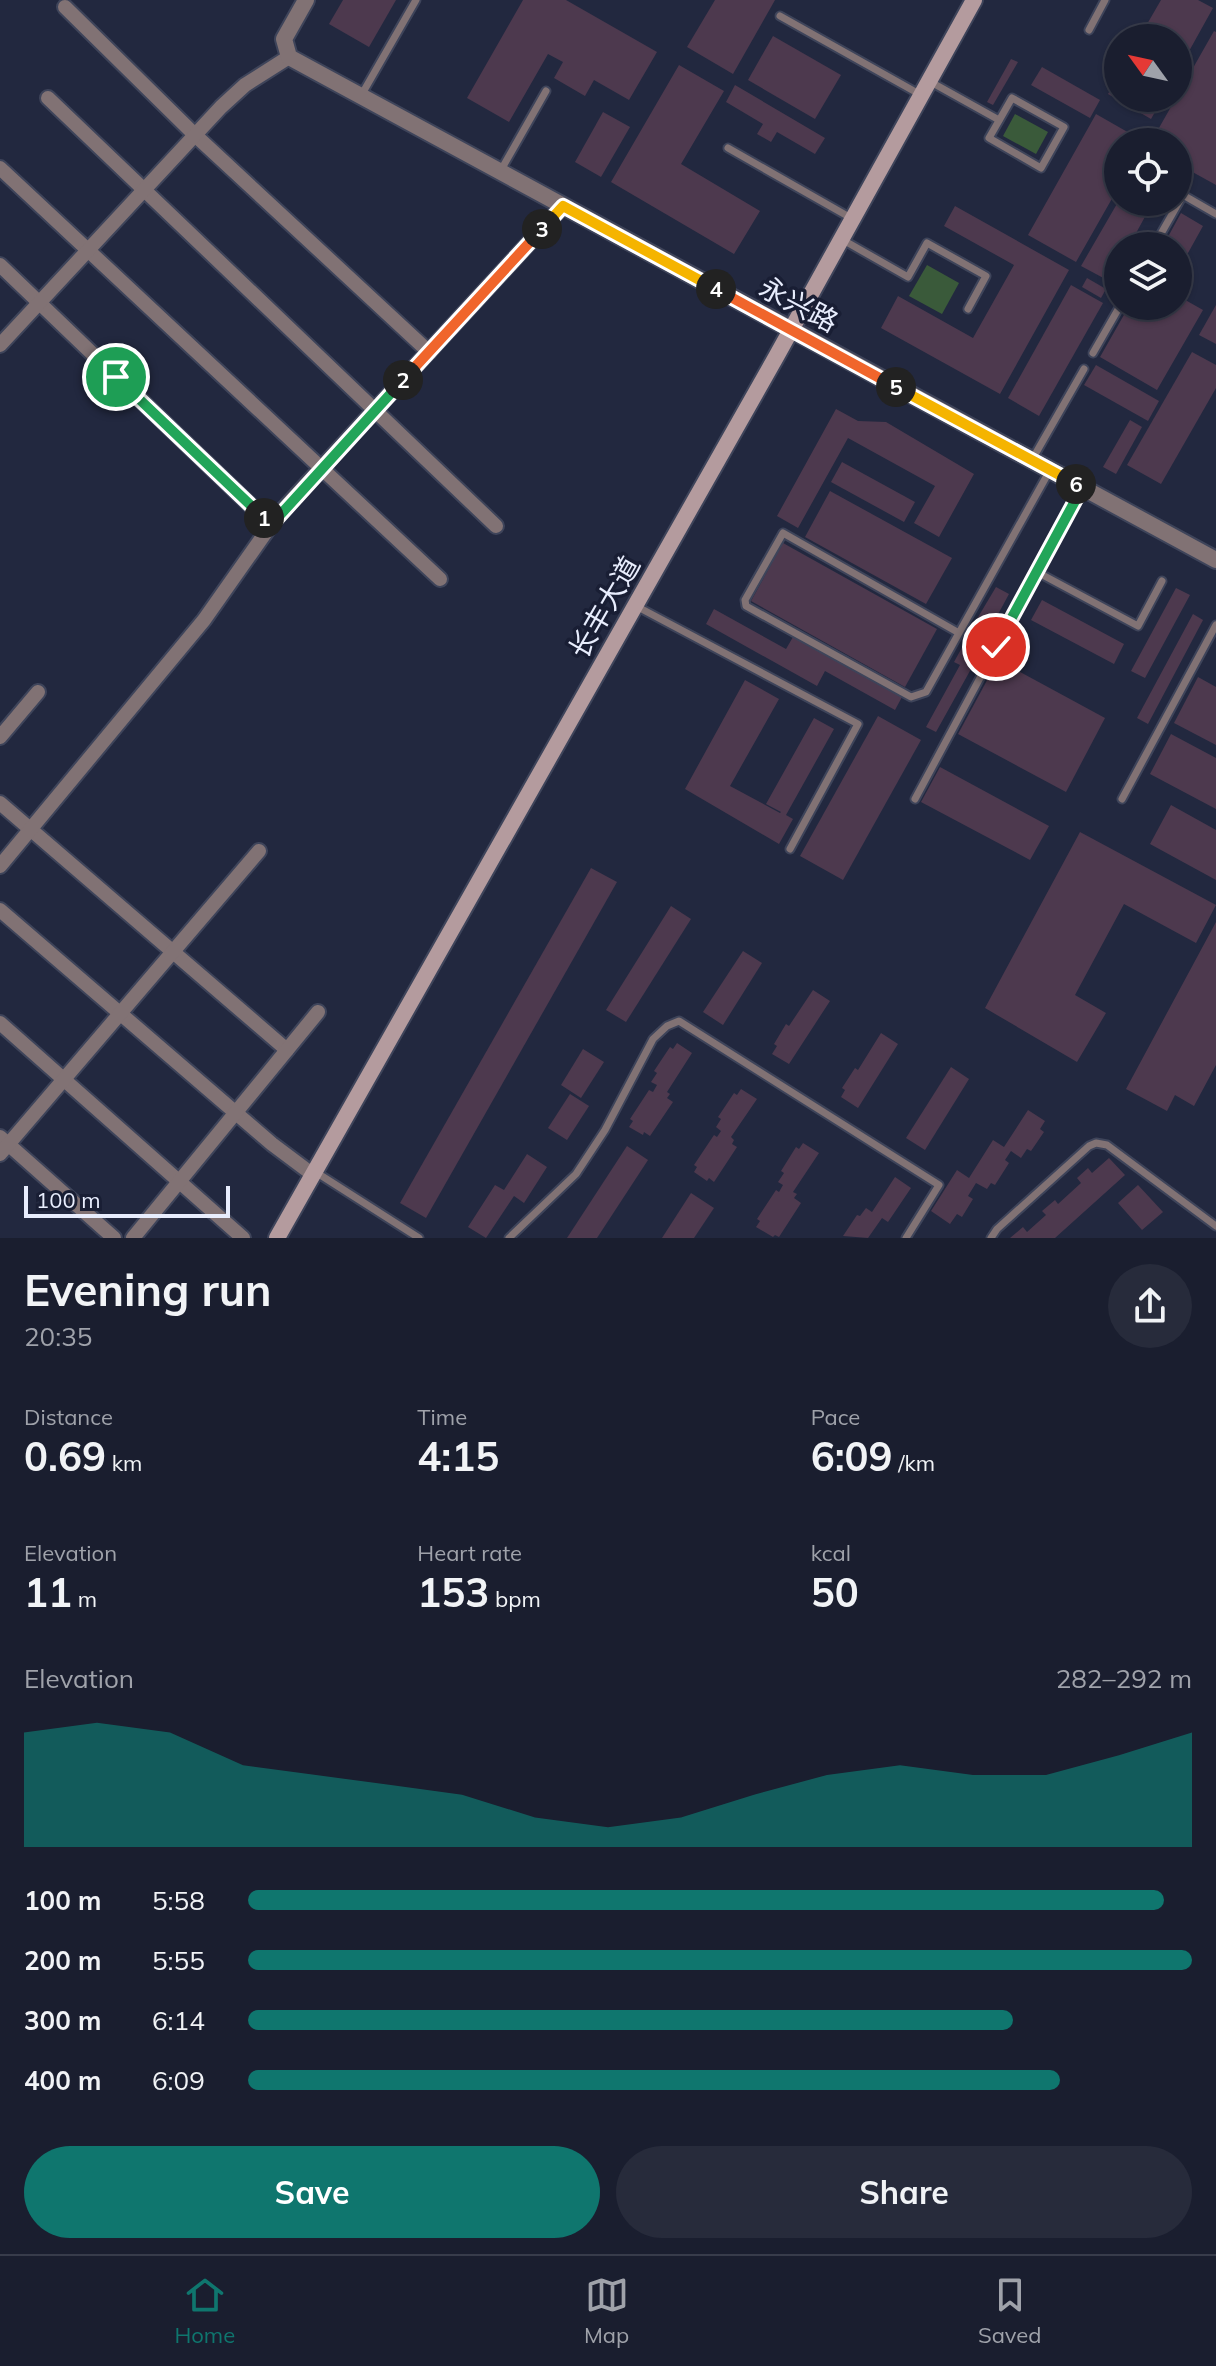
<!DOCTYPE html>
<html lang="en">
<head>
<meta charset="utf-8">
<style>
	body { margin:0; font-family:Mulish,"Noto Sans SC",sans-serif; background:#272b3b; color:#f1f3f6; height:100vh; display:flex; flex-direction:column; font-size:30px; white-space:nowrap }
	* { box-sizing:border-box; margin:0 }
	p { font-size:26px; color:#9fa2aa }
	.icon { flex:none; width:44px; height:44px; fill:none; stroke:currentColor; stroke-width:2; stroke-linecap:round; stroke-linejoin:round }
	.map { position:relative; height:1238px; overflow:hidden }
	.drawer { display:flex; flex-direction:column; background:#1a1e2f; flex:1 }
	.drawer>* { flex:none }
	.needle { width:52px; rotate:303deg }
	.fabs { position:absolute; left:1104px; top:24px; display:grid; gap:16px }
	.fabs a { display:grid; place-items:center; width:88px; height:88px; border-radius:50%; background:#1a1e2f; box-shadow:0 2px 6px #0004,0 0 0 2px #383c4b; font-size:40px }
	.scale { position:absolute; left:24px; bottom:20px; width:206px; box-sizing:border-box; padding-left:8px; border:4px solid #e8edfd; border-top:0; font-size:22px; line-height:28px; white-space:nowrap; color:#e8edfd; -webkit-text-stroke:6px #191e34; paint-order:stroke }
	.pin { position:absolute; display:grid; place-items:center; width:68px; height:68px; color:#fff; margin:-34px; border:4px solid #fff; border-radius:50%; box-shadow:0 2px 8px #0007 }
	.km { position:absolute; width:40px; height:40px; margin:-20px; border-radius:50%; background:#222; color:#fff; font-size:22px; line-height:40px; text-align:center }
	.round { display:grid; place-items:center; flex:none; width:84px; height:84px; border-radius:42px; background:#272b3b }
	.overview { display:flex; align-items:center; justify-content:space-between; height:136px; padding:0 24px }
	h1 { font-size:44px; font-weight:700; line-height:60px }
	.figures { display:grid; grid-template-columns:repeat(3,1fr); gap:12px; height:136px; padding:8px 24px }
	.figures div { display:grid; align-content:center }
	.figures b { font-size:40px; font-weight:700 }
	.figures small { font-size:22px; font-weight:400 }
	.figures p { font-size:22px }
	.chart { height:224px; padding:16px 24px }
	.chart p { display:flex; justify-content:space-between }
	.chart svg { width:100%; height:144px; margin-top:8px; fill:#0f766e; opacity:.7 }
	.cta { display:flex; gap:16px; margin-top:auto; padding:16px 24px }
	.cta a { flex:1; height:92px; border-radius:48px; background:#0f766e; color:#fff; font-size:32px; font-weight:700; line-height:92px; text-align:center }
	.cta a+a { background:#272b3b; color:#f1f3f6 }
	ul { padding:0 24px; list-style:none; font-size:26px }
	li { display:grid; grid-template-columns:128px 96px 1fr; align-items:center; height:60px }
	li i { height:20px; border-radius:10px; background:#0f766e }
	.tabs { display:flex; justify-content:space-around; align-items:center; height:112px; border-top:2px solid #383c4b; background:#1a1e2f; font-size:22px; color:#9fa2aa }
	.tabs a { display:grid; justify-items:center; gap:4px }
	.tabs .current { color:#0f766e }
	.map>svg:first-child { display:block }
	.green { fill:#3a5a3a }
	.building { fill:#4d394e }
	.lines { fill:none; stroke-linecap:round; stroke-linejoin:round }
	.service-casing { stroke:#3e445a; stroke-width:11 }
	.minor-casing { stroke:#3e445a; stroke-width:18 }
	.tertiary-casing { stroke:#3e445a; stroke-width:20 }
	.secondary-casing { stroke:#3e445a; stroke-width:20 }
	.service { stroke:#817274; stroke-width:7 }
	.minor { stroke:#817274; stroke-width:14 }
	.tertiary { stroke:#817274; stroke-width:16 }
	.secondary { stroke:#b49b9e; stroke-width:16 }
	.split-1-casing { stroke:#fff; stroke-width:16 }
	.split-2-casing { stroke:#fff; stroke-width:16 }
	.split-3-casing { stroke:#fff; stroke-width:16 }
	.split-4-casing { stroke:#fff; stroke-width:16 }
	.split-5-casing { stroke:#fff; stroke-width:16 }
	.split-6-casing { stroke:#fff; stroke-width:16 }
	.split-7-casing { stroke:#fff; stroke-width:16 }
	.split-1 { stroke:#22a559; stroke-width:10 }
	.split-2 { stroke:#22a559; stroke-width:10 }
	.split-3 { stroke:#f0652b; stroke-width:10 }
	.split-4 { stroke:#f5b400; stroke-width:10 }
	.split-5 { stroke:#f0652b; stroke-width:10 }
	.split-6 { stroke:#f5b400; stroke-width:10 }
	.split-7 { stroke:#22a559; stroke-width:10 }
	.labels { text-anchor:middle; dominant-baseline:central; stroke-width:7; stroke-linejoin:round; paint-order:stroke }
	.street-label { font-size:28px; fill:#e8edfd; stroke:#191e34 }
</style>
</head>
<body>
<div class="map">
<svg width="1216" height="1238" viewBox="0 0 1216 1238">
	<rect width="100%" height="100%" fill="#22283f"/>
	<!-- green -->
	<g class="green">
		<path d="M1015,114L1048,132L1036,154L1003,136Z"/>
		<path d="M927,265L959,283L942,314L909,296Z"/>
	</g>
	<!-- building -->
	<g class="building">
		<path d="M343,0H396L369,47L329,24Z"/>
		<path d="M523,0H566L657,52L629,100L594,80L585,96L554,78L563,62L548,54L509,122L467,98Z"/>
		<path d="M715,0H775L733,74L687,47Z"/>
		<path d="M1161,0H1198L1213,8L1178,71V38H1139Z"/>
		<path d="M1214,31L1216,32V185L1178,164V142H1151Z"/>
		<path d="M773,36L841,75L815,119L748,80Z"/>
		<path d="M1011,59L1018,62L993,105L987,102Z"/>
		<path d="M679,65L724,91L681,164L760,211L734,254L611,182Z"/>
		<path d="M1042,67L1100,100L1090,118L1031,85Z"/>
		<path d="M1118,76V98H1163L1151,119L1108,94Z"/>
		<path d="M735,85L825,138L815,154L777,132L771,142L757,134L763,124L726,102Z"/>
		<path d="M603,112L630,127L601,177L575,162Z"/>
		<path d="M1096,114L1145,142H1118V188L1076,262L1028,235Z"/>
		<path d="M1118,202H1153L1129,246H1118V265L1109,281L1081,266Z"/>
		<path d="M955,206L1069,270L1000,394L881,328L898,296L973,338L1014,265L944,226Z"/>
		<path d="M1181,213L1203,226L1178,271V246H1163Z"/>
		<path d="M1087,278L1106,289L1101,298L1082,287Z"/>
		<path d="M1071,285L1103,303L1039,416L1008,398Z"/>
		<path d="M1180,297L1203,310L1157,390L1100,357L1129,306H1178Z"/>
		<path d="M1216,305V344L1199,335Z"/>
		<path d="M1192,352L1216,365V388L1161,484L1127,465Z"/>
		<path d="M1096,365L1159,401L1148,421L1084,385Z"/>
		<path d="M836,409L858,421L886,422L974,474L939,537L914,523L935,486L848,438L798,528L777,516Z"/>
		<path d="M1130,420L1142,427L1116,474L1103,467Z"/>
		<path d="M842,462L915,502L904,522L831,482Z"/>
		<path d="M830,491L952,558L926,604L805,537Z"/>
		<path d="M783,543L937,629L905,687L751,601Z"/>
		<path d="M996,587L1009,594L983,642L968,634Z"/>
		<path d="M1176,588L1190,595L1145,678L1131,671Z"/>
		<path d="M1042,600L1124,644L1114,664L1031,620Z"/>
		<path d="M714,609L786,649L793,637L902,697L895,710L825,671L817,686L706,624Z"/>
		<path d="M1193,614L1203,620L1148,724L1137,718Z"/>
		<path d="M965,642L981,651L936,732L926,727L960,665L954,662Z"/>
		<path d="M998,660L1105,718L1066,792L958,734Z"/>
		<path d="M1198,677L1216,687V745L1174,723Z"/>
		<path d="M745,680L779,699L730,786L780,813L781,812L766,804L814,718L834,729L786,815L793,819L779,844L685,789Z"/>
		<path d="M878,716L921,740L843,880L800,856Z"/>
		<path d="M1171,734L1216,758V809L1150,774Z"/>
		<path d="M940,767L1049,826L1030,860L921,802Z"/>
		<path d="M1171,805L1216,830V880L1150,844Z"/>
		<path d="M1080,832L1216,905L1196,943L1124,904L1075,995L1106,1013L1077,1062L985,1008Z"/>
		<path d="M591,868L617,882L426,1218L400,1203Z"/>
		<path d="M671,906L691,919L626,1022L606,1010Z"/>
		<path d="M1216,922V1065L1194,1106L1175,1095L1167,1111L1126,1089Z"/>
		<path d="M743,951L762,963L723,1025L703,1012Z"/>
		<path d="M813,990L830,1001L789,1064L772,1054L777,1046L774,1044L786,1024L789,1026Z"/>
		<path d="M881,1033L898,1044L858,1108L841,1097L845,1090L842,1088L855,1068L858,1070Z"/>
		<path d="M677,1043L692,1053L667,1092L670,1094L667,1098L673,1102L650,1136L644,1132L643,1135L629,1127L633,1121L630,1119L649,1090L653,1092L657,1085L651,1082L657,1073L654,1071L670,1047L673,1049Z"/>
		<path d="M583,1049L604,1062L581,1098L561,1085Z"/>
		<path d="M951,1067L969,1079L925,1150L906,1138Z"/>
		<path d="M741,1089L757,1099L731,1137L734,1140L732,1144L737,1147L714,1182L709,1178L707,1181L694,1172L697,1167L694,1165L714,1135L717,1137L721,1131L716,1127L721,1119L718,1117L734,1093L737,1095Z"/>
		<path d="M570,1094L589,1106L567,1140L548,1128Z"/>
		<path d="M1028,1110L1045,1121L1040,1129L1044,1132L1031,1151L1027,1149L1021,1158L1011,1151L1005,1160L1009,1163L995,1185L991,1183L987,1189L976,1183L968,1196L973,1199L962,1217L957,1214L950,1224L931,1211L957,1170L969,1178L993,1140L1004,1147Z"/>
		<path d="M803,1143L819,1153L793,1192L797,1194L794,1198L801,1203L779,1237L775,1235L773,1237L756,1227L760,1221L757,1219L776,1190L779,1192L783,1185L778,1182L784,1173L781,1171L796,1147L799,1149Z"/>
		<path d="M627,1146L648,1160L597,1238H567Z"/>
		<path d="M527,1154L547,1167L524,1203L514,1196L486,1238L468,1227L495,1185L504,1190Z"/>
		<path d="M1109,1158L1125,1175L1055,1238H1010L1023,1227L1027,1232L1046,1215L1042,1211L1055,1200L1058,1204L1081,1183L1077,1178L1088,1168L1092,1173Z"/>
		<path d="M895,1177L911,1188L888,1222L882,1218L868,1238L843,1236L857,1215L860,1216L866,1208L872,1212Z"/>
		<path d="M1138,1185L1163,1212L1142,1230L1118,1203Z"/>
		<path d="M691,1193L714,1208L694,1238H662Z"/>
	</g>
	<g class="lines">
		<defs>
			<g id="service">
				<path d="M780,16L921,95"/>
				<path d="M1089,30L1105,0"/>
				<path d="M929,81L999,120"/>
				<path d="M362,94L416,0"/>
				<path d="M1012,98L1064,127L1041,168L989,138Z"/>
				<path d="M728,148L851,218"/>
				<path d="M501,170L546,91"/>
				<path d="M843,240L908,277L927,243L986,276L968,309"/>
				<path d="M1154,246L1183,195L1216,214"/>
				<path d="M1093,353L1120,306"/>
				<path d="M1033,458L1084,369"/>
				<path d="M1037,572L1138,626L1162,581"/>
				<path d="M636,606L858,724L790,849"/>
				<path d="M959,633L783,533L745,600L746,606L911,697L926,692L1050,470"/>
				<path d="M915,799L1082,488"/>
				<path d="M1122,799L1216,625"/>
				<path d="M314,1171L419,1238"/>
				<path d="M509,1238L576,1174L605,1130L653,1039L667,1026L679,1021L939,1185L906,1238"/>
				<path d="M991,1238L997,1229L1089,1146L1096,1143L1107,1145L1216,1226"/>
			</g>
			<g id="minor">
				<path d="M65,7L195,135L429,352"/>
				<path d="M48,98L496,526"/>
				<path d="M0,168L440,579"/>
				<path d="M0,265L271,525"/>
				<path d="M0,345L221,107L245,85L289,57"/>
				<path d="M0,737L38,692"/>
				<path d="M0,803L287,1050"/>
				<path d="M0,866L204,620L278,515L563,206"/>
				<path d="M0,910L272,1144L312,1174"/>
				<path d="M0,1023L243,1238"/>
				<path d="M0,1137L114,1238"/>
				<path d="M0,1154L259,851"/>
				<path d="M133,1238L318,1012"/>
			</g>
			<path id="tertiary" d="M306,0L284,39L289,57L1216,560"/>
			<path id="secondary" d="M277,1238L776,357L974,0"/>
		</defs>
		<!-- service casing -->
		<use href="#service" class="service-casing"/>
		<!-- minor casing -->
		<use href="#minor" class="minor-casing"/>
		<!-- tertiary casing -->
		<use href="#tertiary" class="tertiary-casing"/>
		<!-- secondary casing -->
		<use href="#secondary" class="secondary-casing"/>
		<!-- service -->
		<use href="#service" class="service"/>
		<!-- minor -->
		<use href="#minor" class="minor"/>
		<!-- tertiary -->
		<use href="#tertiary" class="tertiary"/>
		<!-- secondary -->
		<use href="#secondary" class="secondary"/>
	</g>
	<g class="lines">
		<defs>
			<path id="split-1" d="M116,377L264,518"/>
			<path id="split-2" d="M264,518L271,525L403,380"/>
			<path id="split-3" d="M403,380L542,229"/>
			<path id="split-4" d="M542,229L563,206L716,289"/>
			<path id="split-5" d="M716,289L896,387"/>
			<path id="split-6" d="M896,387L1076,484"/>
			<path id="split-7" d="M996,647L1082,488L1076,484"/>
		</defs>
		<!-- split-1 casing -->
		<use href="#split-1" class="split-1-casing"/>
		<!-- split-2 casing -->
		<use href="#split-2" class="split-2-casing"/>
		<!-- split-3 casing -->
		<use href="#split-3" class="split-3-casing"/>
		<!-- split-4 casing -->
		<use href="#split-4" class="split-4-casing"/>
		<!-- split-5 casing -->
		<use href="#split-5" class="split-5-casing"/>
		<!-- split-6 casing -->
		<use href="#split-6" class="split-6-casing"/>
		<!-- split-7 casing -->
		<use href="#split-7" class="split-7-casing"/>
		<!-- split-1 -->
		<use href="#split-1" class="split-1"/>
		<!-- split-2 -->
		<use href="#split-2" class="split-2"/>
		<!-- split-3 -->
		<use href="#split-3" class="split-3"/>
		<!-- split-4 -->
		<use href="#split-4" class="split-4"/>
		<!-- split-5 -->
		<use href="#split-5" class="split-5"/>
		<!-- split-6 -->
		<use href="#split-6" class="split-6"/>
		<!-- split-7 -->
		<use href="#split-7" class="split-7"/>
	</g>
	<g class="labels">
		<!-- street labels -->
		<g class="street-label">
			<text transform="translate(799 304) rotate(28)">永兴路</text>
			<text transform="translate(604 607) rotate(-60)">长丰大道</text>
		</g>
	</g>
</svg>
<div class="fabs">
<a><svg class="needle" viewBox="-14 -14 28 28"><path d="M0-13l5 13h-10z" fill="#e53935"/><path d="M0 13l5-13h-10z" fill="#9fa2aa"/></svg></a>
<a><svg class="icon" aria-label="locate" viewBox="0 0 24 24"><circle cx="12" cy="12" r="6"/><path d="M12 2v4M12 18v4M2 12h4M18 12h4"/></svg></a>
<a><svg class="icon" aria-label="layers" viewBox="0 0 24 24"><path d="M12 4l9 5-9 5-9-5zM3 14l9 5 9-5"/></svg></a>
</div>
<div class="scale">100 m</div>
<div class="pin" style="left:116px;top:377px;background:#1e9e55"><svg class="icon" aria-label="arrive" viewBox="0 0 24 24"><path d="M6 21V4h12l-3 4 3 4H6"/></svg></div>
<div class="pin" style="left:996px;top:647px;background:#d93025"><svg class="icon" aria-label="check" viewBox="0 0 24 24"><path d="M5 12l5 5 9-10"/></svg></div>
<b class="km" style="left:264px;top:518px">1</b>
<b class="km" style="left:403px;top:380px">2</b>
<b class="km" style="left:542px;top:229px">3</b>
<b class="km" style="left:716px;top:289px">4</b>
<b class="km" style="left:896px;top:387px">5</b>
<b class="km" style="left:1076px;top:484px">6</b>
</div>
<section class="drawer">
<div class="overview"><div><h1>Evening run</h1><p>20:35</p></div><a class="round"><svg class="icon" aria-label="share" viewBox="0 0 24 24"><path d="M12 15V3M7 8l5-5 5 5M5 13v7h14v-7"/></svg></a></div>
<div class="figures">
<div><p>Distance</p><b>0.69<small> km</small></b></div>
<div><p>Time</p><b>4:15</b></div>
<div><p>Pace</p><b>6:09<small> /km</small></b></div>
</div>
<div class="figures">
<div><p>Elevation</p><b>11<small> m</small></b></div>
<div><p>Heart rate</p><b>153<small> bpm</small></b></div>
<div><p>kcal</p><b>50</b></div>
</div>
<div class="chart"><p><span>Elevation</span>282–292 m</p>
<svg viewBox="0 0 160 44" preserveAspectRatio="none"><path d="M0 44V9L10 6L20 9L30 19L40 22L50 25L60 28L70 35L80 38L90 35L100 28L110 22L120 19L130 22L140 22L150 16L160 9V44z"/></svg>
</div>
<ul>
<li><b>100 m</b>5:58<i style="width:97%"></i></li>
<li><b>200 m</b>5:55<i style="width:100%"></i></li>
<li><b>300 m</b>6:14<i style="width:81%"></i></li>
<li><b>400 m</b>6:09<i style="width:86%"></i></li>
</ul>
<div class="cta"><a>Save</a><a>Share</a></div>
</section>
<nav class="tabs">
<a class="current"><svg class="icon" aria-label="home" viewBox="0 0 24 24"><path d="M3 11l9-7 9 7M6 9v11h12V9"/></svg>Home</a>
<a><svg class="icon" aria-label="map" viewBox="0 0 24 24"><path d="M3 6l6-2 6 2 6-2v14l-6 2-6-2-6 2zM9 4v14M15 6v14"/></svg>Map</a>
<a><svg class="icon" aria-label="saved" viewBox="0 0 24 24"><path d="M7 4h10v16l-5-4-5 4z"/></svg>Saved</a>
</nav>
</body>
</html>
